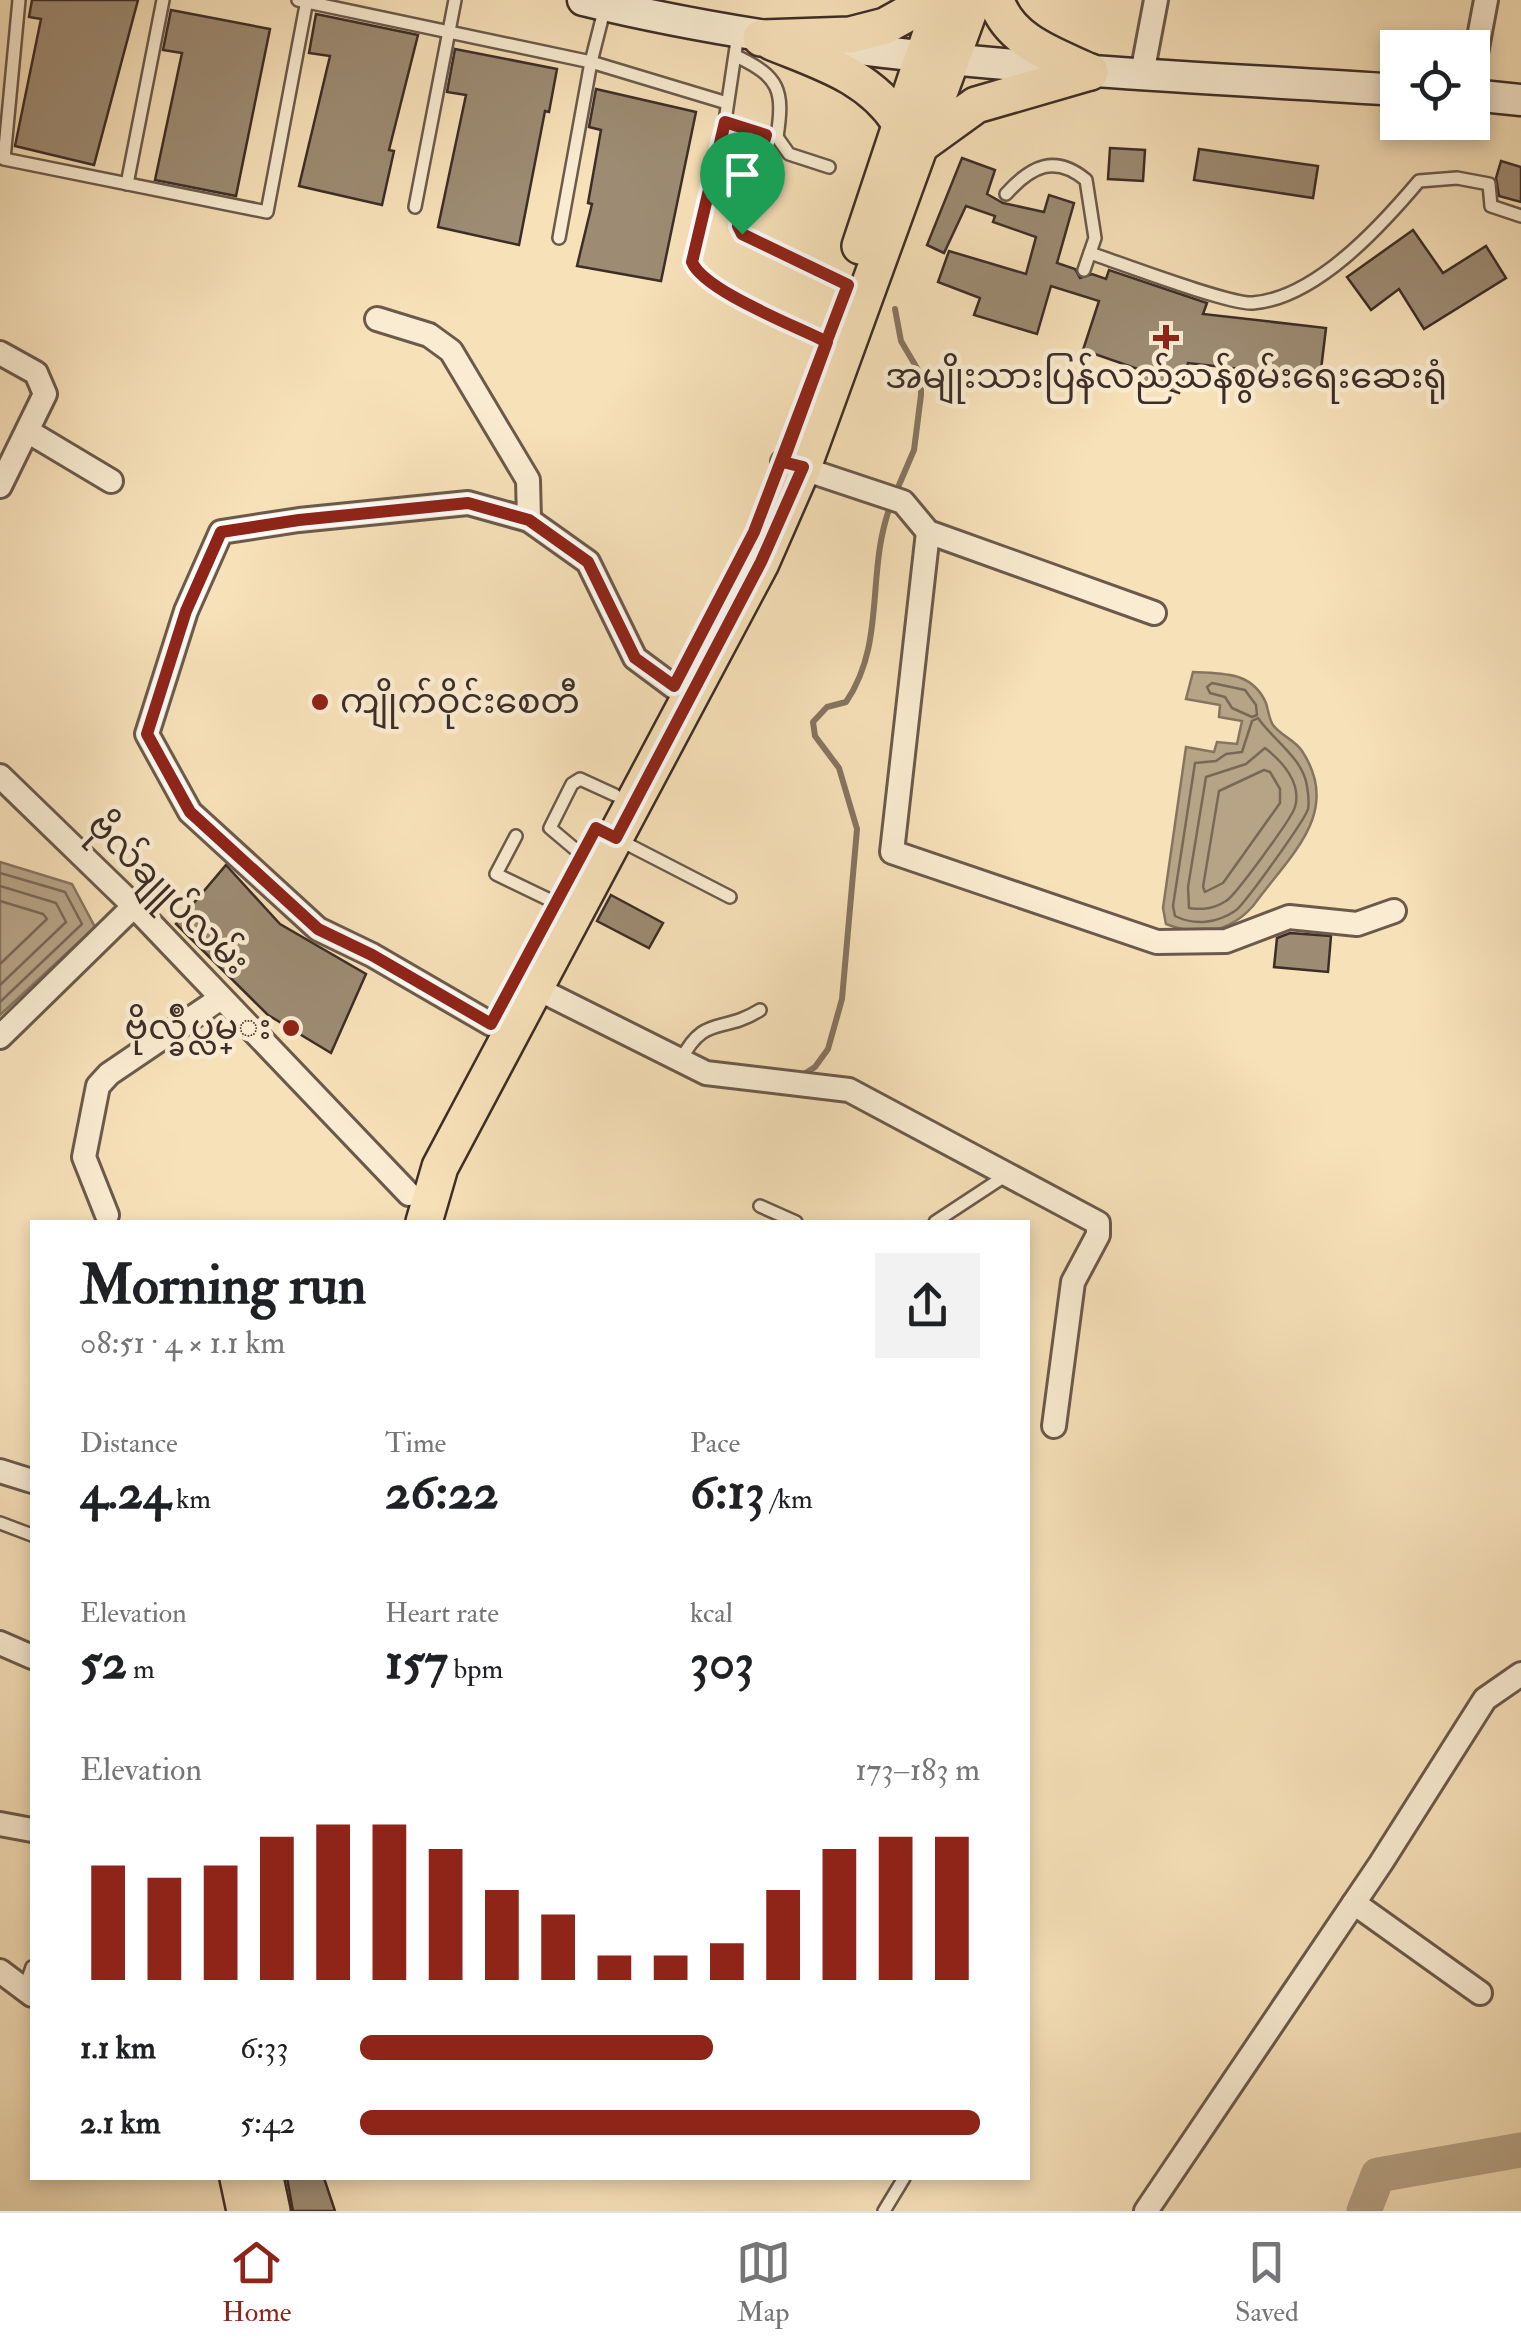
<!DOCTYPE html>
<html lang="en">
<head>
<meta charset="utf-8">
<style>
	body { margin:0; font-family:"IM FELL Double Pica","Noto Sans Myanmar",serif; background:#f2f2f2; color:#202124; height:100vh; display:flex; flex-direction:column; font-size:38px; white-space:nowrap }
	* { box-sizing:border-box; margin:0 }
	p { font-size:32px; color:#757577 }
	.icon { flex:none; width:55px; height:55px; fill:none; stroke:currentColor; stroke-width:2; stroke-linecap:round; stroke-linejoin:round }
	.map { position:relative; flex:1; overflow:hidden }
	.panel { position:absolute; left:30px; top:1220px; width:1000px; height:960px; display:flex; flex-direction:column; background:#fff; border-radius:0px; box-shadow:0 5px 15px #0003 }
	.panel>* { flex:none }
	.buttons { position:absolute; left:1380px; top:30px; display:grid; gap:20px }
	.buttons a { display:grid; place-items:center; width:110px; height:110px; border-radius:0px; background:#fff; box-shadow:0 5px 15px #0003; font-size:50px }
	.pin { position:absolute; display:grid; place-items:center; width:85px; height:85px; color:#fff; margin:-102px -42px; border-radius:50% 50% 50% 0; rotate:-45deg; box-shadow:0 0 10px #0007 }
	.pin .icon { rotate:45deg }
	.round { display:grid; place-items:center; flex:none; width:105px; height:105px; border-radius:0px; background:#f2f2f2 }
	.head { display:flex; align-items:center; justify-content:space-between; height:170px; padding:0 50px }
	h1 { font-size:55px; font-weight:700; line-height:75px }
	.figures { display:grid; grid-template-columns:repeat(3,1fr); gap:15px; height:170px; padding:10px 50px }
	.figures div { display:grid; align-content:center }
	.figures b { font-size:50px; font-weight:700 }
	.figures small { font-size:28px; font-weight:400 }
	.figures p { font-size:28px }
	.chart { height:280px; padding:20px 50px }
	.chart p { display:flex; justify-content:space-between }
	.chart svg { width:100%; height:180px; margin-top:10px; stroke:#8f2418; stroke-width:6 }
	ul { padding:0 50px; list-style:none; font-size:32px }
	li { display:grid; grid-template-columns:160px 120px 1fr; align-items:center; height:75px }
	li i { height:25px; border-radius:12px; background:#8f2418 }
	.dock { display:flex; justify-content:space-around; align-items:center; height:140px; border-top:2px solid #e0e0e0; background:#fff; font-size:28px; color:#757577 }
	.dock a { display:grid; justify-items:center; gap:5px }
	.dock .current { color:#8f2418 }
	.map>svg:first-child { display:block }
	.water { fill:#b7a487; stroke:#867461; stroke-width:2.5 }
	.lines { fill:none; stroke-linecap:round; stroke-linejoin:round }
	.shore { stroke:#7a6857; stroke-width:2.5 }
	.stream { stroke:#867461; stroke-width:6 }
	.river { stroke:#b7a487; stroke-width:35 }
	.building { fill:#9d8b73; stroke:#3c2d27; stroke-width:2.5 }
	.service-casing { stroke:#6b5a4c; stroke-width:16 }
	.minor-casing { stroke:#6b5a4c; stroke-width:28 }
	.secondary-casing { stroke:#3c2d27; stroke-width:35 }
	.primary-casing { stroke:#3c2d27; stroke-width:40 }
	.service { stroke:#faecd2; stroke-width:11 }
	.minor { stroke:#faecd2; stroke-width:22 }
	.secondary { stroke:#faecd2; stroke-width:30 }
	.primary { stroke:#f7e1b9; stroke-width:35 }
	.route-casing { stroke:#fff; stroke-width:20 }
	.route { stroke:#8f2418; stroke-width:12 }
	.poi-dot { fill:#8f2418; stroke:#faecd2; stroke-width:4 }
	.labels { text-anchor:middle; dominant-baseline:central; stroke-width:9; stroke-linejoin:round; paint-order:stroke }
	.poi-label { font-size:35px; fill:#3c2d27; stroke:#faecd2 }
	.street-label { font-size:35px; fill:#3c2d27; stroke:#faecd2 }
</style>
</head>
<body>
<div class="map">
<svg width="1521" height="2211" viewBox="0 0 1521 2211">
	<rect width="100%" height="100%" fill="#f7e1b9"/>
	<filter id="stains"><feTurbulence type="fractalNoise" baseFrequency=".002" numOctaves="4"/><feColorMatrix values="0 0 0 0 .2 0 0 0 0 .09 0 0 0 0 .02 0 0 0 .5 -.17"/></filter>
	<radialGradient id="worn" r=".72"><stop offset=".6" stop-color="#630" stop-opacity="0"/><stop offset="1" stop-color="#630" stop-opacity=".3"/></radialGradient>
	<!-- water -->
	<g class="water">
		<path d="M1193,672C1223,674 1252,671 1266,703C1268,709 1269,719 1273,725C1280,735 1295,740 1302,751C1343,813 1289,856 1253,906C1229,933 1199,937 1166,924L1163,908L1186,747L1214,752L1217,742L1237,744L1242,721L1219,717L1220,705L1186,699Z"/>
		<path d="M0,862L72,884L95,927L0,1015Z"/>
	</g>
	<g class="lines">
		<!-- shore -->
		<g class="shore">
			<path d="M1212,683L1245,690L1256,705L1257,715L1252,717L1232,708L1225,697L1210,693L1207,687Z"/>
			<path d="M1258,718C1272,739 1303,758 1307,786C1308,792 1309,804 1308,809C1305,820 1244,905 1235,911C1217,923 1195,926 1175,916L1173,906L1195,763L1216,761L1226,754L1242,752L1252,721Z"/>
			<path d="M1265,748C1282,761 1302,783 1295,807C1292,818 1235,896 1226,901C1213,909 1203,910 1189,908L1188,887L1206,777L1246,764Z"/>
			<path d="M1264,770L1270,772L1280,789V803L1223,883L1205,892L1203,887L1219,791Z"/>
			<path d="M0,873L65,892L82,924L0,1002"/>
			<path d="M0,886L56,903L66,922L0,985"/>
			<path d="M0,901L43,914L47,919L0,964"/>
		</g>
		<!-- stream -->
		<g class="stream">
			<path d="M895,309L901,341L921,375V395L914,450L896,492"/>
			<path d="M801,1076L815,1067L828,1049L842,999L857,829L839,768L815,736L813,722L827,707L846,702C887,642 865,572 891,504"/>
		</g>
		<!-- river -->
		<path class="river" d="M1364,2211L1378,2175L1521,2150"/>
	</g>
	<!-- building -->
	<g class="building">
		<path d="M32,0H138L94,165L15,146L41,19L29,17Z"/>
		<path d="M171,10L270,29L236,196L155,180L182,53L163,50Z"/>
		<path d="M316,14L418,35L389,150L394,151L382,205L299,186L330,56L309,53Z"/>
		<path d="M455,49L557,69L549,112L545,111L519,245L438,227L466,95L447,92Z"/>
		<path d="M596,89L696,112L661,281L577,266L592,204L588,203L601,130L589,127Z"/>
		<path d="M1110,148L1145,150L1143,181L1108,179Z"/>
		<path d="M1199,149L1318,166L1313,198L1194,180Z"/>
		<path d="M962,158L995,170L987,194L1003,203L1044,212L1049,195L1074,203L1057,263L1075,269L1080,278L1092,274L1106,279L1109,270L1207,303L1203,314L1326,328L1320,378L1188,363L1179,393L1135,379L1138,369L1083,350L1099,301L1051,286L1037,334L974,315L980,298L938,282L949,251L1026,274L1036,237L993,222L995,216L966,206L944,253L927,245Z"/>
		<path d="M1501,161L1521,167V202L1499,196L1496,178Z"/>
		<path d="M1413,230L1443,273L1486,246L1506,278L1424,329L1399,289L1371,310L1347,277Z"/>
		<path d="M226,865L280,924L366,974L331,1053L268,1015L176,924Z"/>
		<path d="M611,895L663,923L649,948L597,921Z"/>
		<path d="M1290,933L1331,936L1328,972L1274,967L1277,938Z"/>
		<path d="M287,2178H324L335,2211H293Z"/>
	</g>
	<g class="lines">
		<defs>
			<g id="service">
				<path d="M19,0L4,159L267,212L307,0"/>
				<path d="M298,0L591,62L727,103"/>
				<path d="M738,34L725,121L692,262C704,291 797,326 827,342"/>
				<path d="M736,56C780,77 784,90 777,137"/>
				<path d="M725,121L777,137L789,154L829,167"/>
				<path d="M766,135L737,227L742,234L848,285"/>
				<path d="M127,184L163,0"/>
				<path d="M1006,194C1031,166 1055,154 1086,180L1095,238L1084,270"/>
				<path d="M415,207L455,0"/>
				<path d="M559,238L591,62L605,7"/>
				<path d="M1090,253C1120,263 1230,305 1253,303C1316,298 1381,226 1419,181L1457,178L1489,184L1491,206L1521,216"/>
				<path d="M596,828L730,897"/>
				<path d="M516,836L496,874L556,903"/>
				<path d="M582,855L550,828L572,784L580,779L615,795"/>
				<path d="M681,1060C704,1014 722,1034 760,1010"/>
				<path d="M760,1206L796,1222"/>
				<path d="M935,1222L1005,1176"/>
				<path d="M0,1523L32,1535"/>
				<path d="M25,1987L32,1967"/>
				<path d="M884,2211L904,2178"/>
			</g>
			<g id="minor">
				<path d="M1142,74L1156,0"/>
				<path d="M1472,75L1486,0"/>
				<path d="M377,319L429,335L451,351L528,480L529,520"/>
				<path d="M0,353L36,373L45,394L0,486"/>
				<path d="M29,432L111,481"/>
				<path d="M783,462L903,502L928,532L1154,613"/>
				<path d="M928,532L892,852L1157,942L1226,941L1289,917L1357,924L1394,911"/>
				<path d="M0,776L134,906L409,1194"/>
				<path d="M534,987L706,1073L849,1090L1098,1223V1235L1073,1282L1054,1426"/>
				<path d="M491,1024L372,955L318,929L190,812L147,734L186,611L221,532L299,520L468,503L529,520L588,562L635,658L674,687"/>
				<path d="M0,1037L134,906"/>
				<path d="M107,1215L84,1157L98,1086L109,1074L221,998"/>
				<path d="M0,1471L32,1481"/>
				<path d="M0,1643L32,1657"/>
				<path d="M0,1824L32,1830"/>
				<path d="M1354,1903L1480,1993"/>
				<path d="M0,1971L32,1995"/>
				<path d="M1146,2211L1381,1863L1485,1699L1521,1674"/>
			</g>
			<g id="secondary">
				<path d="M583,0C850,65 1124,72 1398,90"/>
				<path d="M1472,95L1521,100"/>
			</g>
			<g id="primary">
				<path d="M996,0C1009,41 1053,55 1090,72"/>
				<path d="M761,38L850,35L885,26L932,0"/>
				<path d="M772,42C821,62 870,76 900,123"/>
				<path d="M922,144L976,105L1090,72"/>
				<path d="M860,246L942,0"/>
				<path d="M424,1222L440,1167L761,563L803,467L973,0"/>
				<path d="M238,2178L245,2211"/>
				<path d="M265,2178L272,2211"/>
			</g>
		</defs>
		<!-- service casing -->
		<use href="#service" class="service-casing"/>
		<!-- minor casing -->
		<use href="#minor" class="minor-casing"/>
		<!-- secondary casing -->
		<use href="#secondary" class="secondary-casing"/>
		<!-- primary casing -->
		<use href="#primary" class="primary-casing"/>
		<!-- service -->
		<use href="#service" class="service"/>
		<!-- minor -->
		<use href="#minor" class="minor"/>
		<!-- secondary -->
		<use href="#secondary" class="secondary"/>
		<!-- primary -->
		<use href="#primary" class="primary"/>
	</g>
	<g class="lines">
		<defs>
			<path id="route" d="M742,234L848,285L754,532L674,686L635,658L588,562L529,520L468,503L299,520L221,532L186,611L147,734L190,812L318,929L372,955L491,1024L596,828L616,838L761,562L803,467L783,462L827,342C796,326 704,291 692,262L725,122L766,135L738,226L742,234"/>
		</defs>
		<!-- route casing -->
		<use href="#route" class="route-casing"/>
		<!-- route -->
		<use href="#route" class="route"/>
	</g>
	<!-- markers -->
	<g class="poi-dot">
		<path d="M1161 323h10v10h10v10h-10v10h-10v-10h-10v-10h10z"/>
		<circle cx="320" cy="702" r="10"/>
		<circle cx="291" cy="1028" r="10"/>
	</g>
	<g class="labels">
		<!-- poi labels -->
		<g class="poi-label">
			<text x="1166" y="377">အမျိုးသားပြန်လည်သန်စွမ်းရေးဆေးရုံ</text>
			<text x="340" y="702" text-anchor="start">ကျိုက်ဝိုင်းစေတီ</text>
			<text x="271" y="1028" text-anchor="end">ဗိုလ္ခ်ဳပ္လမ္း</text>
		</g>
		<!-- street labels -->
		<g class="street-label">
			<text transform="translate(168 894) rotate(45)">ဗိုလ်ချူပ်လမ်း</text>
		</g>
	</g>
	<rect width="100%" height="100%" filter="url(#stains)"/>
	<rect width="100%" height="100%" fill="url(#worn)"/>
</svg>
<div class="buttons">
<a><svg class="icon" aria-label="locate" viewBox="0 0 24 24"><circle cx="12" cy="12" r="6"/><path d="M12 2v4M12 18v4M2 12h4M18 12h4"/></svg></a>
</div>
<div class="pin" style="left:742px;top:234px;background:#1e9e55"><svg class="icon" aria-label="arrive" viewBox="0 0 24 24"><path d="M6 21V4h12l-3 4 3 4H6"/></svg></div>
<section class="panel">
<div class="head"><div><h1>Morning run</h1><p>08:51 · 4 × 1.1 km</p></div><a class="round"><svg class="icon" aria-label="share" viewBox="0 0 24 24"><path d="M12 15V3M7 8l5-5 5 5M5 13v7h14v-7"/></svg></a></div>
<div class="figures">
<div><p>Distance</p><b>4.24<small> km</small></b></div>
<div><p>Time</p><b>26:22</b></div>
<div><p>Pace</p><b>6:13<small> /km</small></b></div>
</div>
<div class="figures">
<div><p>Elevation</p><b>52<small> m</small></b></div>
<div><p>Heart rate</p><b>157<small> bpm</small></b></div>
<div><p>kcal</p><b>303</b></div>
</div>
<div class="chart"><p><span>Elevation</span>173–183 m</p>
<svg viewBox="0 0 160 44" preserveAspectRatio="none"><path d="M5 44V16M15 44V19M25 44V16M35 44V9M45 44V6M55 44V6M65 44V12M75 44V22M85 44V28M95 44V38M105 44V38M115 44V35M125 44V22M135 44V12M145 44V9M155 44V9"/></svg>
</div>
<ul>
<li><b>1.1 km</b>6:33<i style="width:57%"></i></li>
<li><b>2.1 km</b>5:42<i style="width:100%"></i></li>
</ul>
</section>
</div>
<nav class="dock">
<a class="current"><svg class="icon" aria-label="home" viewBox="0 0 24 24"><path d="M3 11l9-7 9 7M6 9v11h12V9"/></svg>Home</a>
<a><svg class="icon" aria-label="map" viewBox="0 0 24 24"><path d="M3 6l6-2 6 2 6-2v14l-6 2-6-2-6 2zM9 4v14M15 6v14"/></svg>Map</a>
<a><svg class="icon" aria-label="saved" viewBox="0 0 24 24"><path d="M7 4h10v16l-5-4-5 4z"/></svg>Saved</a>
</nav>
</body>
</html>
